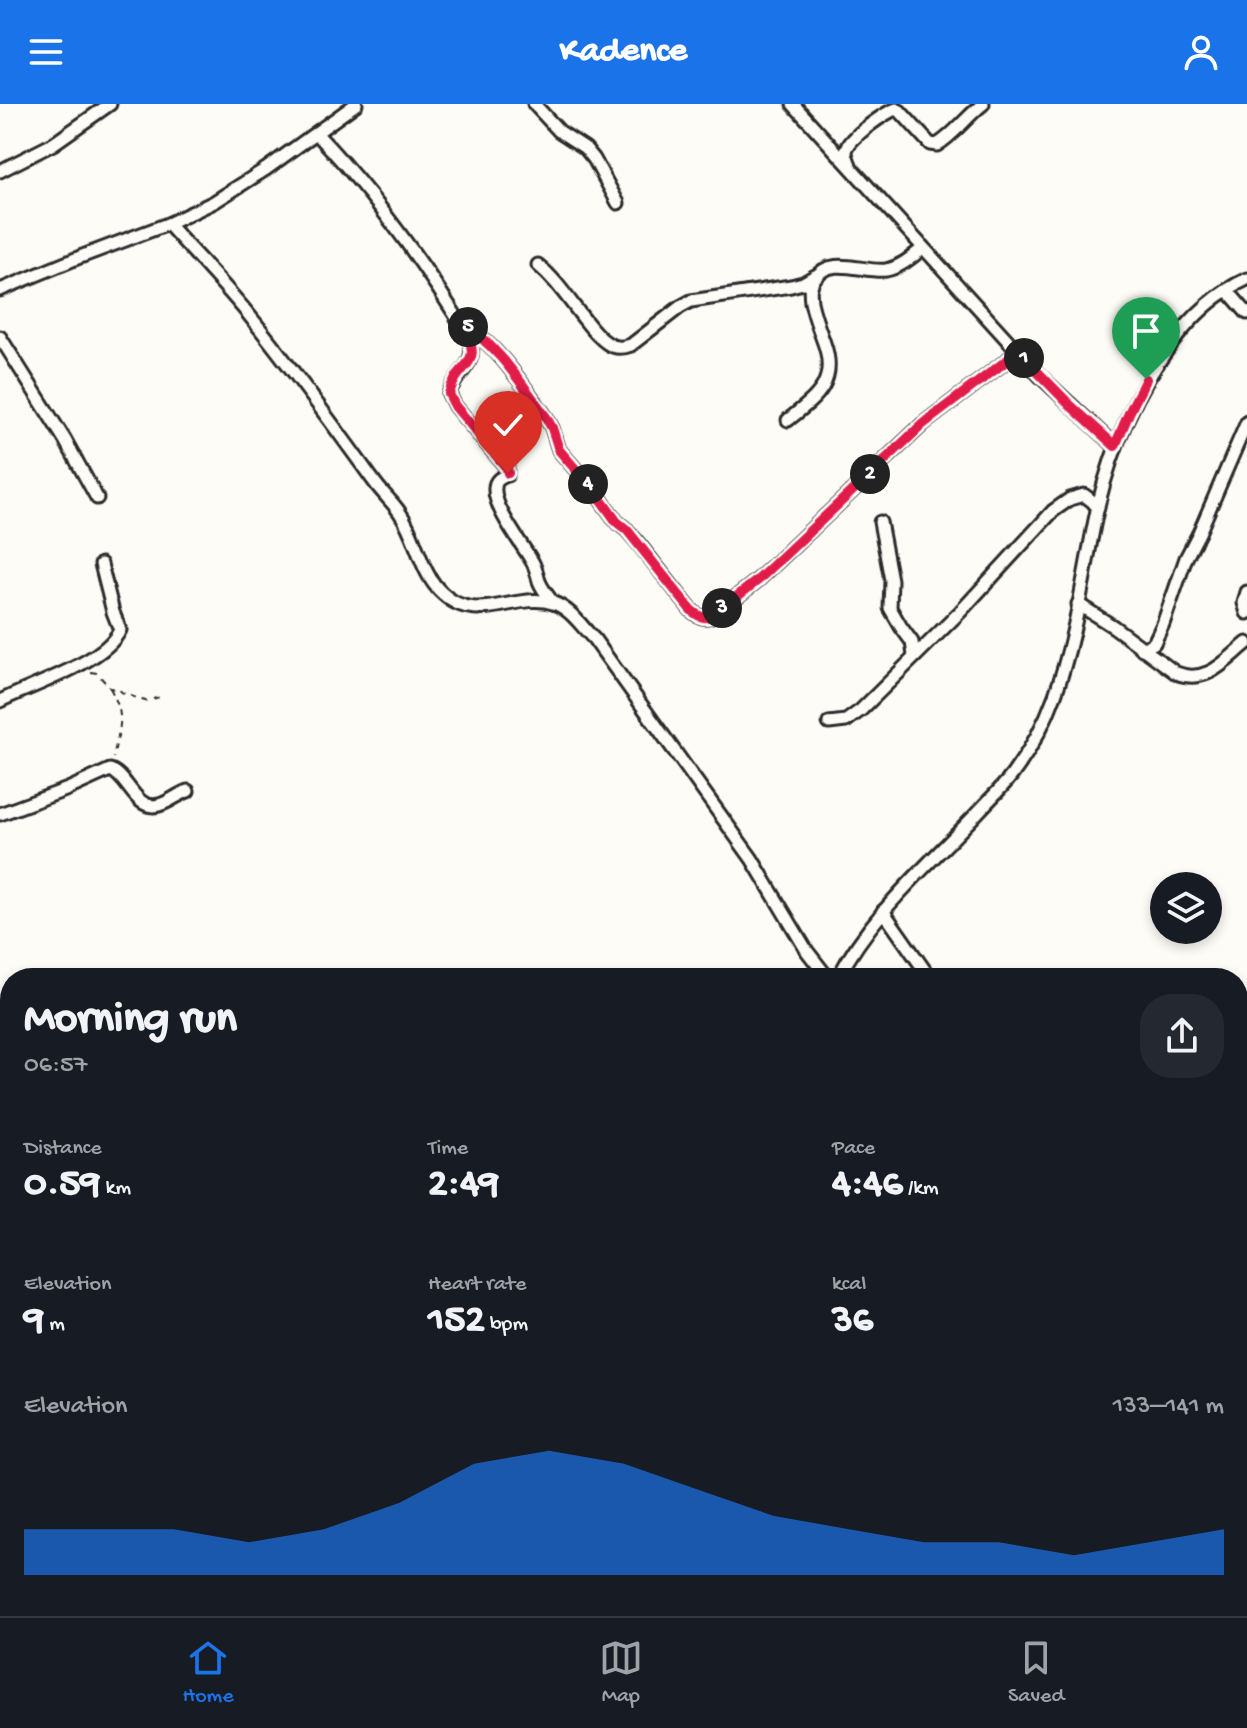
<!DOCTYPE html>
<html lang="en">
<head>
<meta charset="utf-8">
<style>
	body { margin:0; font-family:"Gochi Hand",sans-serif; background:#242831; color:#f1f3f6; height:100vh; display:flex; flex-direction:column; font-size:30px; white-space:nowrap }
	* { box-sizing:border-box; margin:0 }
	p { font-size:26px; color:#9ea1a6 }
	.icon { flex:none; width:44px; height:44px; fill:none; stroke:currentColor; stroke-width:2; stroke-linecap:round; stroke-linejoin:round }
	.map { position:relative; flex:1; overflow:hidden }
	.panel { position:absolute; left:0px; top:864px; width:1248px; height:648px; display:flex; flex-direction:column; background:#171b24; border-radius:32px 32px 0 0; box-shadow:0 4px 12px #0003 }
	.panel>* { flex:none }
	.buttons { position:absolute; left:1150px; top:768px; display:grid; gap:16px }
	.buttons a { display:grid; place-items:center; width:72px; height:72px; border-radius:50%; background:#171b24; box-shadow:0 4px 12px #0003; font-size:40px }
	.pin { position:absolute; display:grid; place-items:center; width:68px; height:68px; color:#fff; margin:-82px -34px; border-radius:50% 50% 50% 0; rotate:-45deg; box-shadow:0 0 8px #0007 }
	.pin .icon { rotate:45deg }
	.km { position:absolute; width:40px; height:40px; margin:-20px; border-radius:50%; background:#222; color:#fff; font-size:22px; line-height:40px; text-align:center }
	.round { display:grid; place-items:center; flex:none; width:84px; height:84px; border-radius:32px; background:#242831 }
	.headline { display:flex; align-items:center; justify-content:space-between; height:136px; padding:0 24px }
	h1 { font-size:44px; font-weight:700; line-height:60px }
	.stats { display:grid; grid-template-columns:repeat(3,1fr); gap:12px; height:136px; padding:8px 24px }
	.stats div { display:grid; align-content:center }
	.stats b { font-size:40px; font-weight:700 }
	.stats small { font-size:22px; font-weight:400 }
	.stats p { font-size:22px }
	.chart { height:224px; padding:16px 24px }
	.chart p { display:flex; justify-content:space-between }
	.chart svg { width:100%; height:144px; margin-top:8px; fill:#1a73e8; opacity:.7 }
	header { display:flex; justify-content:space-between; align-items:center; height:104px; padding:0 24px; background:#1a73e8; color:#fff; font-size:36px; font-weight:700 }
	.dock { display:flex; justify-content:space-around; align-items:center; height:112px; border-top:2px solid #363941; background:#171b24; font-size:22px; color:#9ea1a6 }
	.dock a { display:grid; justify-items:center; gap:4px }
	.dock .on { color:#1a73e8 }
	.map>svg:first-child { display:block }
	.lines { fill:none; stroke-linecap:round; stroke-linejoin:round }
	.service-casing { stroke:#2b2b2b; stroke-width:12 }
	.minor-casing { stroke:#2b2b2b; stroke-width:17 }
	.tertiary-casing { stroke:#2b2b2b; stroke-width:20 }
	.path { stroke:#2b2b2b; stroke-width:2; stroke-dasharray:6 6; stroke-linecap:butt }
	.service { stroke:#fdfcf7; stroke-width:6 }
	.minor { stroke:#fdfcf7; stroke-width:11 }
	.tertiary { stroke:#fdfcf7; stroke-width:14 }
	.route-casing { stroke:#fff; stroke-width:16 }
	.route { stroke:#e11d48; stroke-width:10 }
</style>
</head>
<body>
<header><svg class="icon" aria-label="menu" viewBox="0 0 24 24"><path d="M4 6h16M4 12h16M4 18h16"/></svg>Kadence<svg class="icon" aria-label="person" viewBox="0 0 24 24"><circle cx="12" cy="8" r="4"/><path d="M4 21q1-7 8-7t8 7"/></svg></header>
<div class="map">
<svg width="1247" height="1512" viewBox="0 0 1247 1512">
	<rect width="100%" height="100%" fill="#fdfcf7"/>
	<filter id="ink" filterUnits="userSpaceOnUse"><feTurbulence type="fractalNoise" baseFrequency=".0125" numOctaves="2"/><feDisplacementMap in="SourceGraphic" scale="16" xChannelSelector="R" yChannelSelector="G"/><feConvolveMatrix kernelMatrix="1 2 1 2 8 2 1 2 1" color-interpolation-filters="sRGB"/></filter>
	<g filter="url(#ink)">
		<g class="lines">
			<defs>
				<g id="service">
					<path d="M0,1177L10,1201"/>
					<path d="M860,1502L948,1512"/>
				</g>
				<g id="minor">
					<path d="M534,0L559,27L585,44L594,55L618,99"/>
					<path d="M793,0L1040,272L1115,342"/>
					<path d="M316,29C375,91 426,162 470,235C478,263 455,267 449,290L455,302L507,364V371C500,374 495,376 495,384C493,404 523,441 533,459C536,465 537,470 539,477C542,485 548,492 553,499"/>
					<path d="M850,61C849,58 846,52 846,48C847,35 880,13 891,7L896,5L900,7L930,40L937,41C955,30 966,13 983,0"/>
					<path d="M0,67L53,40L110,0"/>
					<path d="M168,120C196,152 226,182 253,216C295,268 334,322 373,376C381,388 392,397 400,409C417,433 420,469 442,489C477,523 516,487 553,499C570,504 582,523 594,535L752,755L807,847L828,874"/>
					<path d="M538,161C555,175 567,193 580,210C588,220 596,232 607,239C614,244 623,244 631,241L680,203L691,197L791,182L803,179L815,172"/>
					<path d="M0,186L80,153L168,120L214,98L266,65L356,0"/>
					<path d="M1227,186L1247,209"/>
					<path d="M461,220C495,237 524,283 546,313L552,324L559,346L596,389L617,418L627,426L638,439L691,506C698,512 703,515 712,512L758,476L923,320L1018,248"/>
					<path d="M0,233L65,336L97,394"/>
					<path d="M788,316C817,293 838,278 824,239C819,225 814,212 811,198C810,189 809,182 815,174C831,151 864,169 886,166C901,163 912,153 923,144"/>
					<path d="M880,418L891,476L890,504L901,523L912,538L914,552"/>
					<path d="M1247,488L1244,499L1247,509"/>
					<path d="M1078,500L1114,523L1176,569C1207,581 1225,557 1247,539"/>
					<path d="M1142,545L1154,539L1163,520L1186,454L1199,429L1247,318"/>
					<path d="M0,597C32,581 105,558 120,526L113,508L101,460"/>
					<path d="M829,619L846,617L861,606L960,508L1053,407L1070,395L1084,391L1092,397L1098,404"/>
					<path d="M0,710L68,685L110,666C128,671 135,708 159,701C170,698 178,690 188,687"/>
					<path d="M883,807L930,874"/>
					<path d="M838,874C871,809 930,760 979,707C990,695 1002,684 1012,671C1029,648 1045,619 1055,591C1077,530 1084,465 1098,402C1112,344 1134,290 1170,242C1190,215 1216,189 1247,175"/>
					<path d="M1238,940L1247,932"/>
					<path d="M1238,1074L1247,1080"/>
					<path d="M1238,1151L1247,1158"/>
					<path d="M1238,1215H1247"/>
					<path d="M0,1485L4,1490"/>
					<path d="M68,1502L73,1512"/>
					<path d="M437,1508H469L492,1512"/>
					<path d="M743,1512L745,1509L762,1506L771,1502"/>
				</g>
				<g id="tertiary">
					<path d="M0,1444H10"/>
					<path d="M539,1502L606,1512"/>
				</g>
			</defs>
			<!-- service casing -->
			<use href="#service" class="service-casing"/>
			<!-- minor casing -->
			<use href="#minor" class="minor-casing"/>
			<!-- tertiary casing -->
			<use href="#tertiary" class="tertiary-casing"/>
			<!-- path -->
			<g class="path">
				<path d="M91,568L97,569L110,584L118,585L123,589L145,597L160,593"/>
				<path d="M110,584C127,615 119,623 113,654"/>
				<path d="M1074,1502L1075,1512"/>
			</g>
			<!-- service -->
			<use href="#service" class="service"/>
			<!-- minor -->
			<use href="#minor" class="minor"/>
			<!-- tertiary -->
			<use href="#tertiary" class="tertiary"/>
		</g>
	</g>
	<g class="lines" filter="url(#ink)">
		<defs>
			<path id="route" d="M508,369L507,364L455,302L449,290C457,256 488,264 461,220C495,237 523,282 546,313L552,324L559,346L596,389L617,418L627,426L691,506C698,512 703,515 712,512L758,476L923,320L1018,248L1070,301L1115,342L1129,309L1146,275"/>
		</defs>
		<!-- route casing -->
		<use href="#route" class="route-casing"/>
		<!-- route -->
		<use href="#route" class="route"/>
	</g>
</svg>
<div class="buttons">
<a><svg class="icon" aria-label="layers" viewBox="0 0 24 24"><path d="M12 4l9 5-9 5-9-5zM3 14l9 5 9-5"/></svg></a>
</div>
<div class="pin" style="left:1146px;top:275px;background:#1e9e55"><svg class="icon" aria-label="arrive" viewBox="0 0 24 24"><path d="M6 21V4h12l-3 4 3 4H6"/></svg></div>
<div class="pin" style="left:508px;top:369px;background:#d93025"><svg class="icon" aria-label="check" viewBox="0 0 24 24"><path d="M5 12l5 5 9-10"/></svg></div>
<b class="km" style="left:1024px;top:254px">1</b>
<b class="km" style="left:870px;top:370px">2</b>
<b class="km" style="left:722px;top:504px">3</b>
<b class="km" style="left:588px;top:380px">4</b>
<b class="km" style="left:468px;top:223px">5</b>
<section class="panel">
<div class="headline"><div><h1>Morning run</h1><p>06:57</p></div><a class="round"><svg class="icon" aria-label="share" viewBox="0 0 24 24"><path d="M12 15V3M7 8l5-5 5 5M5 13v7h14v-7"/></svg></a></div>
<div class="stats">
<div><p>Distance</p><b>0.59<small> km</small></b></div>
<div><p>Time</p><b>2:49</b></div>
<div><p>Pace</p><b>4:46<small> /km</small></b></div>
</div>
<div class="stats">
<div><p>Elevation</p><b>9<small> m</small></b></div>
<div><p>Heart rate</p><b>152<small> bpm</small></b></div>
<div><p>kcal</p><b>36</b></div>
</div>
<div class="chart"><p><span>Elevation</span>133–141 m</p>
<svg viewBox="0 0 160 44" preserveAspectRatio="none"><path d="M0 44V30L10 30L20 30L30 34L40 30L50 22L60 10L70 6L80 10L90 18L100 26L110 30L120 34L130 34L140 38L150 34L160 30V44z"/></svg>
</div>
</section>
</div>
<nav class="dock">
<a class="on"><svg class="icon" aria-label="home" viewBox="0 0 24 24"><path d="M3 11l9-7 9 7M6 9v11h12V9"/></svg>Home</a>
<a><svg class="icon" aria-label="map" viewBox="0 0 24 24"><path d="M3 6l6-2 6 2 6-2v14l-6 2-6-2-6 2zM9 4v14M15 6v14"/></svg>Map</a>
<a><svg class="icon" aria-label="saved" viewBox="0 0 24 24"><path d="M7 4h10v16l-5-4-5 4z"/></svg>Saved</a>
</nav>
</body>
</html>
